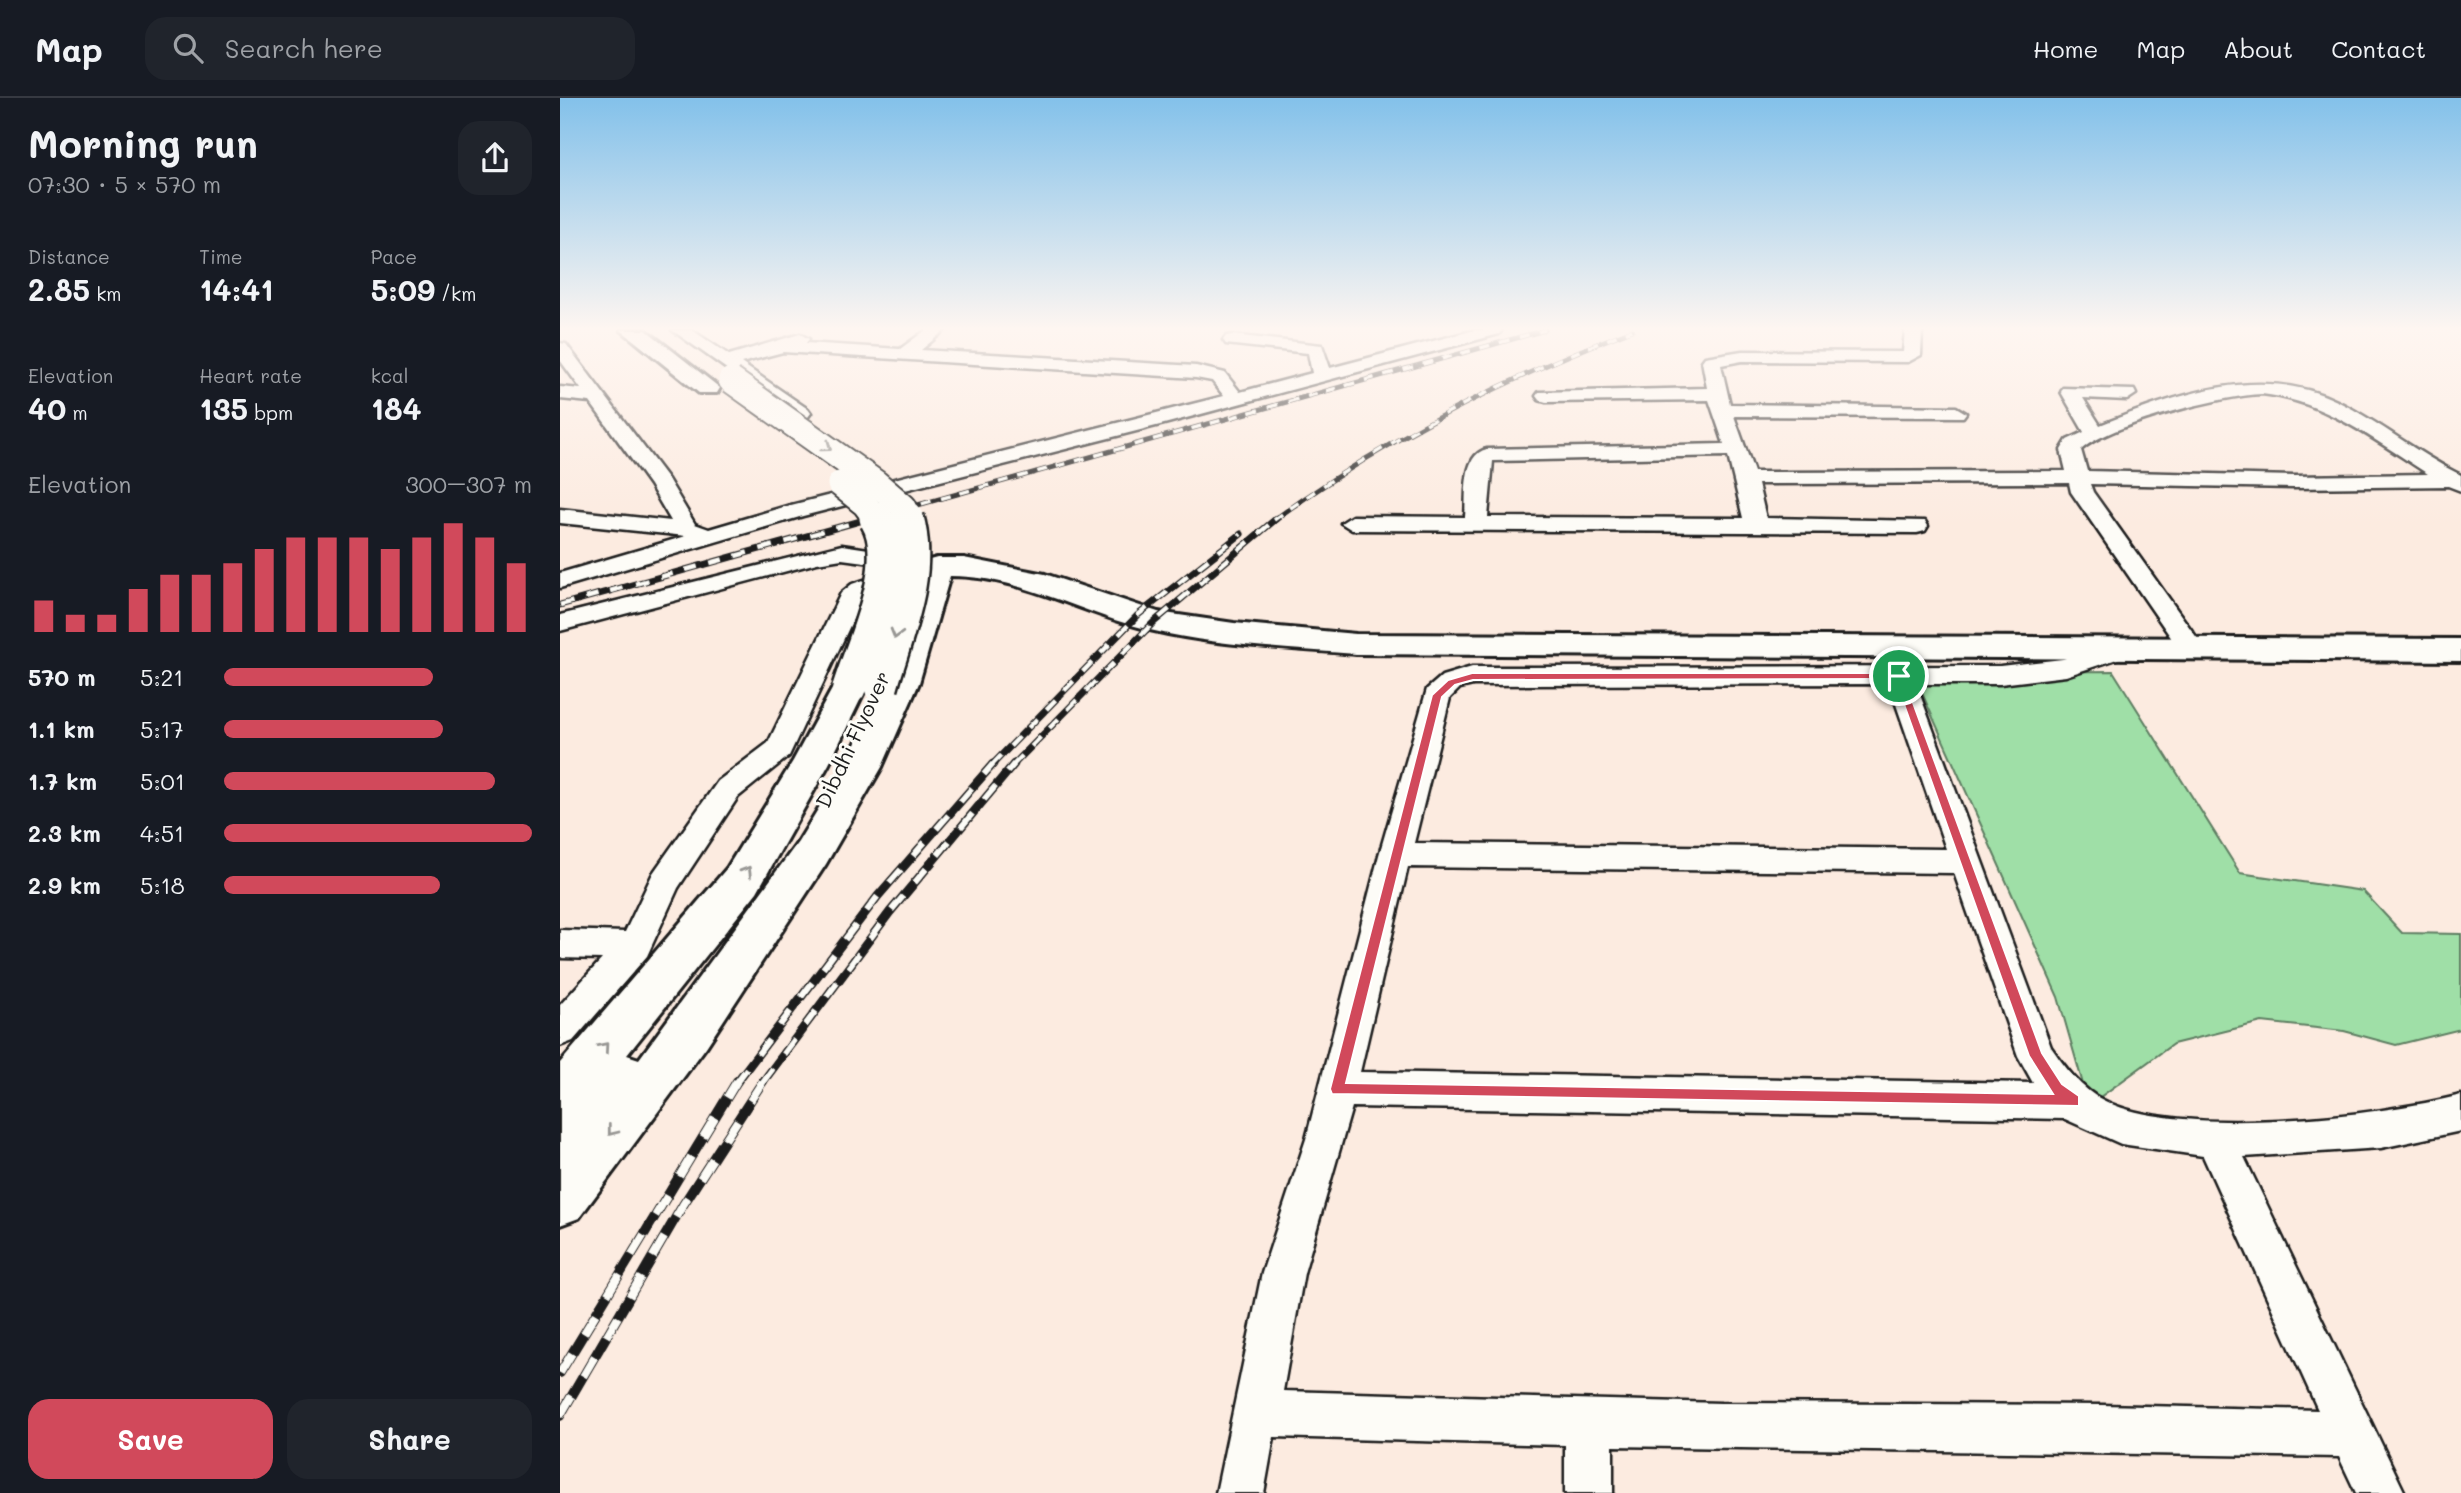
<!DOCTYPE html>
<html lang="en">
<head>
<meta charset="utf-8">
<style>
	body { margin:0; font-family:Mali,sans-serif; background:#20242c; color:#f1f3f6; height:100vh; display:flex; flex-direction:column; font-size:26px; white-space:nowrap }
	* { box-sizing:border-box; margin:0 }
	p { font-size:23px; color:#9ea1a6 }
	.icon { flex:none; width:38px; height:38px; fill:none; stroke:currentColor; stroke-width:2; stroke-linecap:round; stroke-linejoin:round }
	.map { position:relative; flex:1; overflow:hidden }
	.drawer { display:flex; flex-direction:column; background:#171b24; width:560px }
	.drawer>* { flex:none }
	.pin { position:absolute; display:grid; place-items:center; width:60px; height:60px; color:#fff; margin:-30px; border:4px solid #fff; border-radius:50%; box-shadow:0 2px 7px #0007 }
	.round { display:grid; place-items:center; flex:none; width:74px; height:74px; border-radius:21px; background:#20242c }
	.summary { display:flex; align-items:center; justify-content:space-between; height:119px; padding:0 28px }
	h1 { font-size:38px; font-weight:800; line-height:52px }
	.figures { display:grid; grid-template-columns:repeat(3,1fr); gap:10px; height:119px; padding:7px 28px }
	.figures div { display:grid; align-content:center }
	.figures b { font-size:30px; font-weight:800 }
	.figures small { font-size:19px; font-weight:400 }
	.figures p { font-size:19px }
	.chart { height:196px; padding:14px 28px }
	.chart p { display:flex; justify-content:space-between }
	.chart svg { width:100%; height:126px; margin-top:7px; stroke:#d1495b; stroke-width:6 }
	.primary-button { display:flex; gap:14px; margin-top:auto; padding:14px 28px }
	.primary-button a { flex:1; height:80px; border-radius:21px; background:#d1495b; color:#fff; font-size:28px; font-weight:800; line-height:80px; text-align:center }
	.primary-button a+a { background:#20242c; color:#f1f3f6 }
	ul { padding:0 28px; list-style:none; font-size:23px }
	li { display:grid; grid-template-columns:112px 84px 1fr; align-items:center; height:52px }
	li i { height:18px; border-radius:9px; background:#d1495b }
	header { display:flex; align-items:center; gap:42px; box-sizing:border-box; height:98px; padding:0 35px; background:#171b24; border-bottom:2px solid #363941 }
	header strong { font-size:33px }
	nav { display:flex; gap:38px; margin-inline-start:auto; font-size:24px }
	.search { width:490px; height:63px; background:#20242c; display:flex; align-items:center; gap:18px; box-sizing:border-box; padding:0 24px; border-radius:21px; color:#9ea1a6; font-size:26px }
	main { display:flex; flex:1; min-height:0 }
	.map>svg:first-child { display:block }
	.green { fill:#9fdfa7; stroke:#5e7e62; stroke-width:2 }
	.lines { fill:none; stroke-linecap:round; stroke-linejoin:round }
	.street-casing { stroke:#1c1c1c; stroke-width:5 }
	.secondary-casing { stroke:#1c1c1c; stroke-width:6 }
	.street { fill:#fdfcf7; fill-rule:evenodd }
	.secondary { fill:#fdfcf7; fill-rule:evenodd }
	.rail-far3-casing { stroke:#1c1c1c; stroke-width:5 }
	.rail-far2-casing { stroke:#1c1c1c; stroke-width:7 }
	.rail-far1-casing { stroke:#1c1c1c; stroke-width:9 }
	.rail-casing { stroke:#1c1c1c; stroke-width:10 }
	.rail-far3 { stroke:#fdfcf7; stroke-width:3.5; stroke-dasharray:10; stroke-linecap:butt }
	.rail-far2 { stroke:#fdfcf7; stroke-width:4.5; stroke-dasharray:13; stroke-linecap:butt }
	.rail-far1 { stroke:#fdfcf7; stroke-width:6; stroke-dasharray:18; stroke-linecap:butt }
	.rail { stroke:#fdfcf7; stroke-width:8; stroke-dasharray:23; stroke-linecap:butt }
	.secondary-bridge-far1-casing { stroke:#1c1c1c; stroke-width:29; stroke-linecap:butt }
	.secondary-bridge-casing { stroke:#1c1c1c; stroke-width:38; stroke-linecap:butt }
	.secondary-bridge-far1 { stroke:#fdfcf7; stroke-width:25 }
	.secondary-bridge { stroke:#fdfcf7; stroke-width:33 }
	.oneway { stroke:#989794 }
	.route { fill:#d1495b; stroke:#fff; stroke-width:2; fill-rule:evenodd }
	.labels { text-anchor:middle; dominant-baseline:central; stroke-width:6; stroke-linejoin:round; paint-order:stroke }
	.street-label { font-size:21px; fill:#1c1c1c; stroke:#fdfcf7 }
</style>
</head>
<body>
<header>
<strong>Map</strong>
<div class="search"><svg class="icon" aria-label="search" viewBox="0 0 24 24"><circle cx="10" cy="10" r="6"/><path d="M15 15l6 6"/></svg>Search here</div>
<nav><a>Home</a><a>Map</a><a>About</a><a>Contact</a></nav>
</header>
<main>
<section class="drawer">
<div class="summary"><div><h1>Morning run</h1><p>07:30 · 5 × 570 m</p></div><a class="round"><svg class="icon" aria-label="share" viewBox="0 0 24 24"><path d="M12 15V3M7 8l5-5 5 5M5 13v7h14v-7"/></svg></a></div>
<div class="figures">
<div><p>Distance</p><b>2.85<small> km</small></b></div>
<div><p>Time</p><b>14:41</b></div>
<div><p>Pace</p><b>5:09<small> /km</small></b></div>
</div>
<div class="figures">
<div><p>Elevation</p><b>40<small> m</small></b></div>
<div><p>Heart rate</p><b>135<small> bpm</small></b></div>
<div><p>kcal</p><b>184</b></div>
</div>
<div class="chart"><p><span>Elevation</span>300–307 m</p>
<svg viewBox="0 0 160 44" preserveAspectRatio="none"><path d="M5 44V33M15 44V38M25 44V38M35 44V29M45 44V24M55 44V24M65 44V20M75 44V15M85 44V11M95 44V11M105 44V11M115 44V15M125 44V11M135 44V6M145 44V11M155 44V20"/></svg>
</div>
<ul>
<li><b>570 m</b>5:21<i style="width:68%"></i></li>
<li><b>1.1 km</b>5:17<i style="width:71%"></i></li>
<li><b>1.7 km</b>5:01<i style="width:88%"></i></li>
<li><b>2.3 km</b>4:51<i style="width:100%"></i></li>
<li><b>2.9 km</b>5:18<i style="width:70%"></i></li>
</ul>
<div class="primary-button"><a>Save</a><a>Share</a></div>
</section>
<div class="map">
<svg width="1901" height="1395" viewBox="0 0 1901 1395">
	<rect width="100%" height="100%" fill="#fcebe0"/>
	<filter id="ink" filterUnits="userSpaceOnUse"><feTurbulence type="fractalNoise" baseFrequency=".0143" numOctaves="2"/><feDisplacementMap in="SourceGraphic" scale="14" xChannelSelector="R" yChannelSelector="G"/><feConvolveMatrix kernelMatrix="1 2 1 2 8 2 1 2 1" color-interpolation-filters="sRGB"/></filter>
	<g filter="url(#ink)">
		<!-- green -->
		<path class="green" d="M1553,573L1680,775L1803,793L1842,835L1901,836V931L1836,947L1784,933L1702,924L1613,946L1529,1007L1498,899L1353,575Z"/>
		<g class="lines">
			<defs>
				<g id="street">
					<path d="M112,232H132L169,257L240,236L249,241L246,245L340,251L366,232H385L361,252L636,268L665,275L680,294L752,275L748,255L666,246L663,242L666,238L672,237L762,247L770,270L915,232H942L939,236L604,326L243,418L0,490V475L126,438L0,425V411L111,423L90,387L30,304L0,301V289L21,291L0,262V245L6,246L108,381L135,426L149,431L227,408L664,298L652,283L636,280L223,254L181,265L248,311L251,315L248,319H234Z"/>
					<path d="M1345,232H1362L1361,257L1348,264L1182,263L1161,267L1170,306L1396,309L1406,315L1403,319L1174,318L1194,374L1506,373L1501,352L1507,342L1524,334L1501,294L1503,290L1574,292L1576,296L1567,302L1523,300L1540,327C1615,298 1699,265 1777,303C1820,324 1858,356 1901,377V393L1888,388L1734,390L1530,386L1533,394L1645,551L1641,557H1623L1511,394L1509,385L1198,386L1206,420L1365,423L1368,428L1365,433L1357,435L792,432L781,425L792,418L905,419C907,398 901,357 927,351L1164,346L1149,302L986,304L979,302L976,298L979,294L1147,290L1142,263L1145,259L1182,253L1343,254ZM1702,296C1765,303 1816,343 1868,376L1734,378L1527,373L1521,352C1548,327 1664,297 1702,296ZM1168,358L1183,420L928,419L933,363Z"/>
					<path d="M282,447L355,458L359,463L355,468L347,470L355,476L351,481L310,496L301,504L229,658L178,699L118,790L87,858L13,943L0,948V907L42,861L0,860V832L65,834L93,775L158,683L208,645L281,495L292,486L341,469L282,461L257,465L0,533V517Z"/>
					<path d="M1563,542L1572,544L1576,550L1572,556L1506,578L1440,586H1356L1491,949C1505,969 1521,991 1543,1002C1617,1041 1820,1018 1901,997V1033L1821,1050L1684,1059L1845,1395H1796L1779,1359L1053,1348V1395H1005V1347L714,1339L704,1395H656L702,1175L746,1041L819,757L867,591L882,578L912,569L1440,568L1503,561ZM1329,586L1386,751L854,745L890,600L900,590L913,587ZM848,769L1394,775L1458,958L1473,985L800,974ZM792,1009L1505,1021L1561,1046L1643,1058L1758,1312L1542,1307L1161,1305L723,1293L744,1175Z"/>
				</g>
				<g id="secondary">
					<path d="M61,232H86L160,290L157,295H139Z"/>
					<path d="M377,460H404L485,476L598,514L674,525L796,536L1901,541V563L796,556C728,550 656,548 590,532C522,516 461,478 390,478L359,585L322,669L266,766L146,949L19,1120L0,1127V965L167,770L233,663L277,582L289,579L301,582L306,590L269,666L197,794L67,957L79,961L238,744L285,667L325,585L362,469L366,463Z"/>
				</g>
			</defs>
			<!-- street casing -->
			<use href="#street" class="street-casing"/>
			<!-- secondary casing -->
			<use href="#secondary" class="secondary-casing"/>
			<!-- street -->
			<use href="#street" class="street"/>
			<!-- secondary -->
			<use href="#secondary" class="secondary"/>
			<defs>
				<g id="rail-far3">
					<path d="M304,422L985,232"/>
					<path d="M714,422C825,341 944,281 1072,232"/>
				</g>
				<g id="rail-far2">
					<path d="M0,507L311,420"/>
					<path d="M432,667L578,517L681,436"/>
					<path d="M453,667L594,524L717,420"/>
				</g>
				<g id="rail-far1">
					<path d="M176,985L318,798L433,666"/>
					<path d="M202,985L330,814L454,666"/>
				</g>
				<g id="rail">
					<path d="M0,1275L177,983"/>
					<path d="M0,1318L123,1107L203,983"/>
				</g>
			</defs>
			<!-- rail-far3 casing -->
			<use href="#rail-far3" class="rail-far3-casing"/>
			<!-- rail-far2 casing -->
			<use href="#rail-far2" class="rail-far2-casing"/>
			<!-- rail-far1 casing -->
			<use href="#rail-far1" class="rail-far1-casing"/>
			<!-- rail casing -->
			<use href="#rail" class="rail-casing"/>
			<!-- rail-far3 -->
			<use href="#rail-far3" class="rail-far3"/>
			<!-- rail-far2 -->
			<use href="#rail-far2" class="rail-far2"/>
			<!-- rail-far1 -->
			<use href="#rail-far1" class="rail-far1"/>
			<!-- rail -->
			<use href="#rail" class="rail"/>
			<defs>
				<g id="secondary-bridge-far1">
					<path d="M171,282L316,385L344,409L348,422"/>
					<path d="M280,386L305,406L317,422"/>
				</g>
				<g id="secondary-bridge">
					<path d="M321,589C336,535 363,476 347,420"/>
					<path d="M289,590C303,545 343,464 316,420"/>
				</g>
			</defs>
			<!-- secondary-bridge-far1 casing -->
			<use href="#secondary-bridge-far1" class="secondary-bridge-far1-casing"/>
			<!-- secondary-bridge casing -->
			<use href="#secondary-bridge" class="secondary-bridge-casing"/>
			<!-- secondary-bridge-far1 -->
			<use href="#secondary-bridge-far1" class="secondary-bridge-far1"/>
			<!-- secondary-bridge -->
			<use href="#secondary-bridge" class="secondary-bridge"/>
		</g>
		<!-- one-way arrows -->
		<defs><path id="oneway-chevron" d="M-2-3.5L2.5 0L-2 3.5" fill="none" stroke-width="1.6" stroke-linecap="round" stroke-linejoin="round" transform="scale(1.75)"/></defs>
		<g class="oneway">
			<use href="#oneway-chevron" transform="translate(267 349) rotate(36)"/>
			<use href="#oneway-chevron" transform="translate(336 536) rotate(106)"/>
			<use href="#oneway-chevron" transform="translate(187 773) rotate(-59)"/>
			<use href="#oneway-chevron" transform="translate(44 949) rotate(-49)"/>
			<use href="#oneway-chevron" transform="translate(52 1033) rotate(128)"/>
		</g>
	</g>
	<!-- sky -->
	<linearGradient id="sky" x2="0" y2="1"><stop stop-color="#83c1ea"/><stop offset="0.54" stop-color="#fef6f1"/><stop offset="1" stop-color="#fef6f1" stop-opacity="0"/></linearGradient>
	<rect width="1901" height="427" fill="url(#sky)"/>
	<!-- route -->
	<path class="route" d="M912,575H1342L1482,955L1502,986L1519,998V1008L772,996L770,991L872,597L888,582ZM1335,581L1469,958L1493,996L786,985L882,599L895,587L913,582Z"/>
	<g class="labels">
		<!-- street labels -->
		<g class="street-label">
			<text transform="translate(292 641) rotate(-65)">Dibdhi Flyover</text>
		</g>
	</g>
</svg>
<div class="pin" style="left:1339px;top:578px;background:#1e9e55"><svg class="icon" aria-label="arrive" viewBox="0 0 24 24"><path d="M6 21V4h12l-3 4 3 4H6"/></svg></div>
</div>
</main>
</body>
</html>
